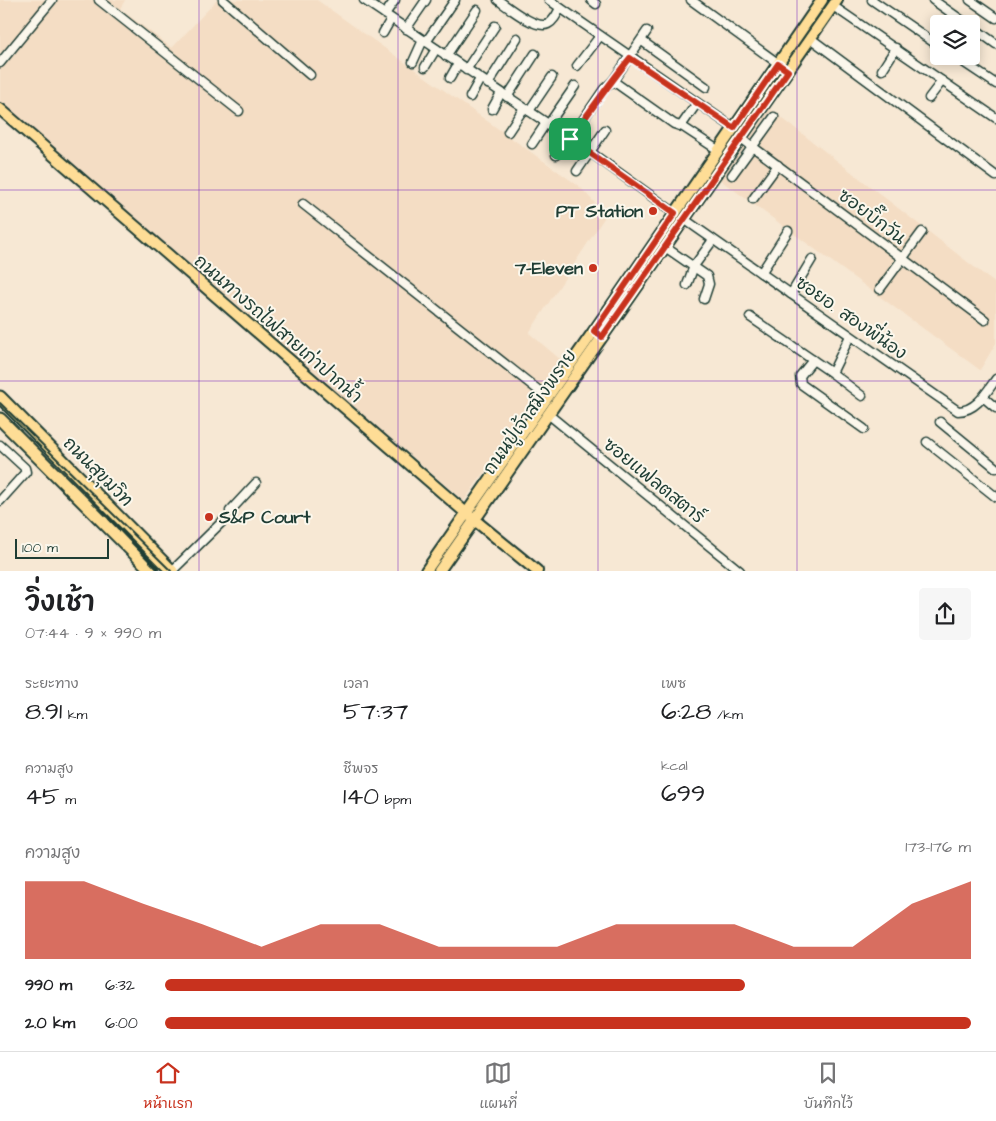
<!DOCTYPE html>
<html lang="th">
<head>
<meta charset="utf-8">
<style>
	body { margin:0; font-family:"Architects Daughter","Playpen Sans Thai",sans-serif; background:#f6f6f6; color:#202124; height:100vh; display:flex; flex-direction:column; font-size:19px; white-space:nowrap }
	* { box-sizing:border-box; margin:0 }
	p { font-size:16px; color:#757577 }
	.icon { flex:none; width:28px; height:28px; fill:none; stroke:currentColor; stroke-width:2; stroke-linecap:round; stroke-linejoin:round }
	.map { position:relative; height:571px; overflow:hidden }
	.details { display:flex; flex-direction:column; background:#fff; flex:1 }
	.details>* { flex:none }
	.fabs { position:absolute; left:930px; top:15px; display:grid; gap:10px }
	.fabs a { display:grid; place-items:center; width:50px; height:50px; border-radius:5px; background:#fff; box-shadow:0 2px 12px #0003; font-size:25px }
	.scale { position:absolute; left:15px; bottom:12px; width:94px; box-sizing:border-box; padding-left:5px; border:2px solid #1f3d34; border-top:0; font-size:14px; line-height:18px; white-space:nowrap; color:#1f3d34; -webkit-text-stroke:4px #fbf7ec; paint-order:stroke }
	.pin { position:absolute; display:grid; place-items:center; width:42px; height:42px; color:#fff; margin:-21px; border-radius:10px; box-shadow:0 2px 8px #0006 }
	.round { display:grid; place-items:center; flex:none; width:52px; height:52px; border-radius:5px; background:#f6f6f6 }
	.head { display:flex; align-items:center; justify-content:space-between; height:85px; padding:0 25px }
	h1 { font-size:28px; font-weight:600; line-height:38px }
	.figures { display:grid; grid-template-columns:repeat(3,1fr); gap:8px; height:85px; padding:5px 25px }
	.figures div { display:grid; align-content:center }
	.figures b { font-size:25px; font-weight:600 }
	.figures small { font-size:14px; font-weight:400 }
	.figures p { font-size:14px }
	.chart { height:140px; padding:10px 25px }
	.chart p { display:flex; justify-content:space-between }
	.chart svg { width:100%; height:90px; margin-top:5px; fill:#c8321e; opacity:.7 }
	ul { padding:0 25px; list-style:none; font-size:16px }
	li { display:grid; grid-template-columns:80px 60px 1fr; align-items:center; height:38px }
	li i { height:12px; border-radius:6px; background:#c8321e }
	.tab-bar { display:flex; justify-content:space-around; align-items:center; height:70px; border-top:1px solid #e0e0e0; background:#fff; font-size:14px; color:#757577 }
	.tab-bar a { display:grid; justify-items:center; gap:2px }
	.tab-bar .selected { color:#c8321e }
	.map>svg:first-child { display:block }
	.built { fill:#f4ddc4 }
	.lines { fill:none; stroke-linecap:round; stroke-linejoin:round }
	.minor-casing { stroke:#1f3d34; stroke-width:11 }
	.major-casing { stroke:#1f3d34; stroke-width:14 }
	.highway-casing { stroke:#1f3d34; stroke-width:15 }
	.minor { stroke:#fbf7ec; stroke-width:8 }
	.major { stroke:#fedd96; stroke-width:10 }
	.highway { stroke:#fedd96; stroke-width:11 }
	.rail { stroke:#1f3d34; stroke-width:2 }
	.route-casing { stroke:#fff; stroke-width:10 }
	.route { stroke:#c8321e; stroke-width:6 }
	.grid { fill:none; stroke:#7b2cbf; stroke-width:1; stroke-opacity:0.55 }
	.poi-dot { fill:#c8321e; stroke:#fbf7ec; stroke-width:2 }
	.labels { text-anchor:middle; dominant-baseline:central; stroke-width:4; stroke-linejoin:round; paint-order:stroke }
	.poi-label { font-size:18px; font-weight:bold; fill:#1f3d34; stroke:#fbf7ec; text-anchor:end }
	.street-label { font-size:18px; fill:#1f3d34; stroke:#fbf7ec }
</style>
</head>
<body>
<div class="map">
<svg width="996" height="571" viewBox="0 0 996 571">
	<rect width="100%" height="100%" fill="#f7e8d4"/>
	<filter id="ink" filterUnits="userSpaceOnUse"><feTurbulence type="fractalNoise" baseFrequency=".02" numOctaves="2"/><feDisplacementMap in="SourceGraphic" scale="10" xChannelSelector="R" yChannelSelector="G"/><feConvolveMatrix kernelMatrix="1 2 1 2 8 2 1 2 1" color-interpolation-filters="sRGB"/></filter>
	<g filter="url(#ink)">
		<!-- built -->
		<g class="built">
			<path d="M0,0H125L120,9L172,48L217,0H317L580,187L606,215L529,333L561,360L464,501L0,105Z"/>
			<path d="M769,108L996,284V343L980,370L719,179Z"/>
		</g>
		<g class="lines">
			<defs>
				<g id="minor">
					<path d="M99,0L239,111"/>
					<path d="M223,0L310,75"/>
					<path d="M364,0L590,152L675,213"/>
					<path d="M498,0C508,7 536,30 548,24C554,21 557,14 560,8"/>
					<path d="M549,0L734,128"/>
					<path d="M591,0L596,4"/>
					<path d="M691,0L783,67"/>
					<path d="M872,0L939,46"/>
					<path d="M933,0L967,24"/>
					<path d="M970,0L996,18"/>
					<path d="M833,6L996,118"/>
					<path d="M385,14L395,0"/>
					<path d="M971,26L996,44"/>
					<path d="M406,29L426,0"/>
					<path d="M383,33L391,19"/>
					<path d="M810,38L996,176"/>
					<path d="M642,41L706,87"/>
					<path d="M426,42L455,0"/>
					<path d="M446,56L477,10"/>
					<path d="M954,56L996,84"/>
					<path d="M413,62L423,40"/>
					<path d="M0,63L52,0"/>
					<path d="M577,66L600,36"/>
					<path d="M425,67L436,49"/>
					<path d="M466,70L495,26"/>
					<path d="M882,70L896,48"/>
					<path d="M450,78L458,64"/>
					<path d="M613,81L674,124L683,127L718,150"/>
					<path d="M488,84L517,38"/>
					<path d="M470,97L480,79"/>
					<path d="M507,97L535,54"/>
					<path d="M929,98L942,81"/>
					<path d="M492,109L501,93"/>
					<path d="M529,111L552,77"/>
					<path d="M548,125L575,86"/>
					<path d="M681,126L697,103"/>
					<path d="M508,132L524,108"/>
					<path d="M741,138L985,320"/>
					<path d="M570,139L604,89L613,81L647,31"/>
					<path d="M532,144L546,123"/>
					<path d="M556,155L568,137"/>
					<path d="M577,171L605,130"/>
					<path d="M732,175L774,117"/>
					<path d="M753,199L778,165"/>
					<path d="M303,204L547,397"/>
					<path d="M684,219L958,411C976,411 986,393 996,379"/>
					<path d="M665,247L707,276L709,284L704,299"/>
					<path d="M761,273L788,231"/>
					<path d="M687,285L694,266L713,240"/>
					<path d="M880,289L922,232"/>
					<path d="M791,294L812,259"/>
					<path d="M750,317L832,373"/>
					<path d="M850,336L832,373L862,396"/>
					<path d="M813,360L800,376L801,384L864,429"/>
					<path d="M983,397L996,408"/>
					<path d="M548,414L740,571"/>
					<path d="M940,422L996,468"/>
					<path d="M927,442L996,497"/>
					<path d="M0,445L25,468L26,472L0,501"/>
					<path d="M230,511L256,483"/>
					<path d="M172,571L224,520"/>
				</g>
				<g id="major">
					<path d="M0,109L466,513L537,571"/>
					<path d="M426,571L612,305L822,0"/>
					<path d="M439,571L837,0"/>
				</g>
				<g id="highway">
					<path d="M0,397L172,571"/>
					<path d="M0,419L152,571"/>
				</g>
			</defs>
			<!-- minor casing -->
			<use href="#minor" class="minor-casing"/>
			<!-- major casing -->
			<use href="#major" class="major-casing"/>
			<!-- highway casing -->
			<use href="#highway" class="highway-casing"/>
			<!-- minor -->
			<use href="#minor" class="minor"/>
			<!-- major -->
			<use href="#major" class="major"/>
			<!-- highway -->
			<use href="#highway" class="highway"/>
			<!-- rail -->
			<g class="rail">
				<path d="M0,403L171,571"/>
				<path d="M109,519L159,571"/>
			</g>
		</g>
	</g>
	<g class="lines" filter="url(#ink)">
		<defs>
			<path id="route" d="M630,58L734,128L778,64L788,71L602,337L594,331L675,213L570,139C590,111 609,84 630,58Z"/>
		</defs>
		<!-- route casing -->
		<use href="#route" class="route-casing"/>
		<!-- route -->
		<use href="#route" class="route"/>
	</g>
	<!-- grid -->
	<path class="grid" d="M199,0V571M398,0V571M598,0V571M797,0V571M0,190H996M0,381H996"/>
	<!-- markers -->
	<g class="poi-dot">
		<circle cx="653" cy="211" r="5"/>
		<circle cx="593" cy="268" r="5"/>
		<circle cx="209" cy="517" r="5"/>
	</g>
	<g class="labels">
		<!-- poi labels -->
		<g class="poi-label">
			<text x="643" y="211">PT Station</text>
			<text x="583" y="268">7-Eleven</text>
			<text x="219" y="517" text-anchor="start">S&amp;P Court</text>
		</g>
		<!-- street labels -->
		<g class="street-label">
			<text transform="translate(872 217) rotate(37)">ซอยบิ๊กวัน</text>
			<text transform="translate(851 318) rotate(35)">ซอยอ. สองพี่น้อง</text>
			<text transform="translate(278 329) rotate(41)">ถนนทางรถไฟสายเก่าปากน้ำ</text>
			<text transform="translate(530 412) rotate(-55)">ถนนปู่เจ้าสมิงพราย</text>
			<text transform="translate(98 472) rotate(45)">ถนนสุขุมวิท</text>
			<text transform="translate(654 481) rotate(39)">ซอยแฟลตสตาร์</text>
		</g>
	</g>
</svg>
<div class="fabs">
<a><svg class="icon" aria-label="layers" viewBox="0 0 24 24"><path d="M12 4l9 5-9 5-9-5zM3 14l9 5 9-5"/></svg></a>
</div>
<div class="scale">100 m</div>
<div class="pin" style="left:570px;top:139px;background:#1e9e55"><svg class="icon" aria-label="arrive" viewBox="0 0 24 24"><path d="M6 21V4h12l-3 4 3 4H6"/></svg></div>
</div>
<section class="details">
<div class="head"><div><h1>วิ่งเช้า</h1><p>07:44 · 9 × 990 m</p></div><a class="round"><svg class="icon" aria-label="share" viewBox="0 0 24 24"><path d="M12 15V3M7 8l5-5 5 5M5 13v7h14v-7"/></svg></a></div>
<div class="figures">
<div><p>ระยะทาง</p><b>8.91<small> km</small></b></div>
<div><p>เวลา</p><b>57:37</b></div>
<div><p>เพซ</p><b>6:28<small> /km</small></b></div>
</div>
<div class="figures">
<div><p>ความสูง</p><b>45<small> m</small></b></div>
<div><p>ชีพจร</p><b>140<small> bpm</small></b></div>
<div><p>kcal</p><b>699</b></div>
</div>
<div class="chart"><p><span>ความสูง</span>173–176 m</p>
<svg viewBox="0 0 160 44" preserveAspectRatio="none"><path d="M0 44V6L10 6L20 17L30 27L40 38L50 27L60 27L70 38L80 38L90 38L100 27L110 27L120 27L130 38L140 38L150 17L160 6V44z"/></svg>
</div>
<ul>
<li><b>990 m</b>6:32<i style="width:72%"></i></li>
<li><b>2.0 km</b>6:00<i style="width:100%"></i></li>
</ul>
</section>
<nav class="tab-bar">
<a class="selected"><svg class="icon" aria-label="home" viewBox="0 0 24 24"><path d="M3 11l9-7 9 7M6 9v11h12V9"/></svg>หน้าแรก</a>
<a><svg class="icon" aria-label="map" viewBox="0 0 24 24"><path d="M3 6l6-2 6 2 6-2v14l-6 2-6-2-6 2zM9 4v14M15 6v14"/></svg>แผนที่</a>
<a><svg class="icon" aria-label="saved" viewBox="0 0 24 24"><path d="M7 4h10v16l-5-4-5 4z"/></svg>บันทึกไว้</a>
</nav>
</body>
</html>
